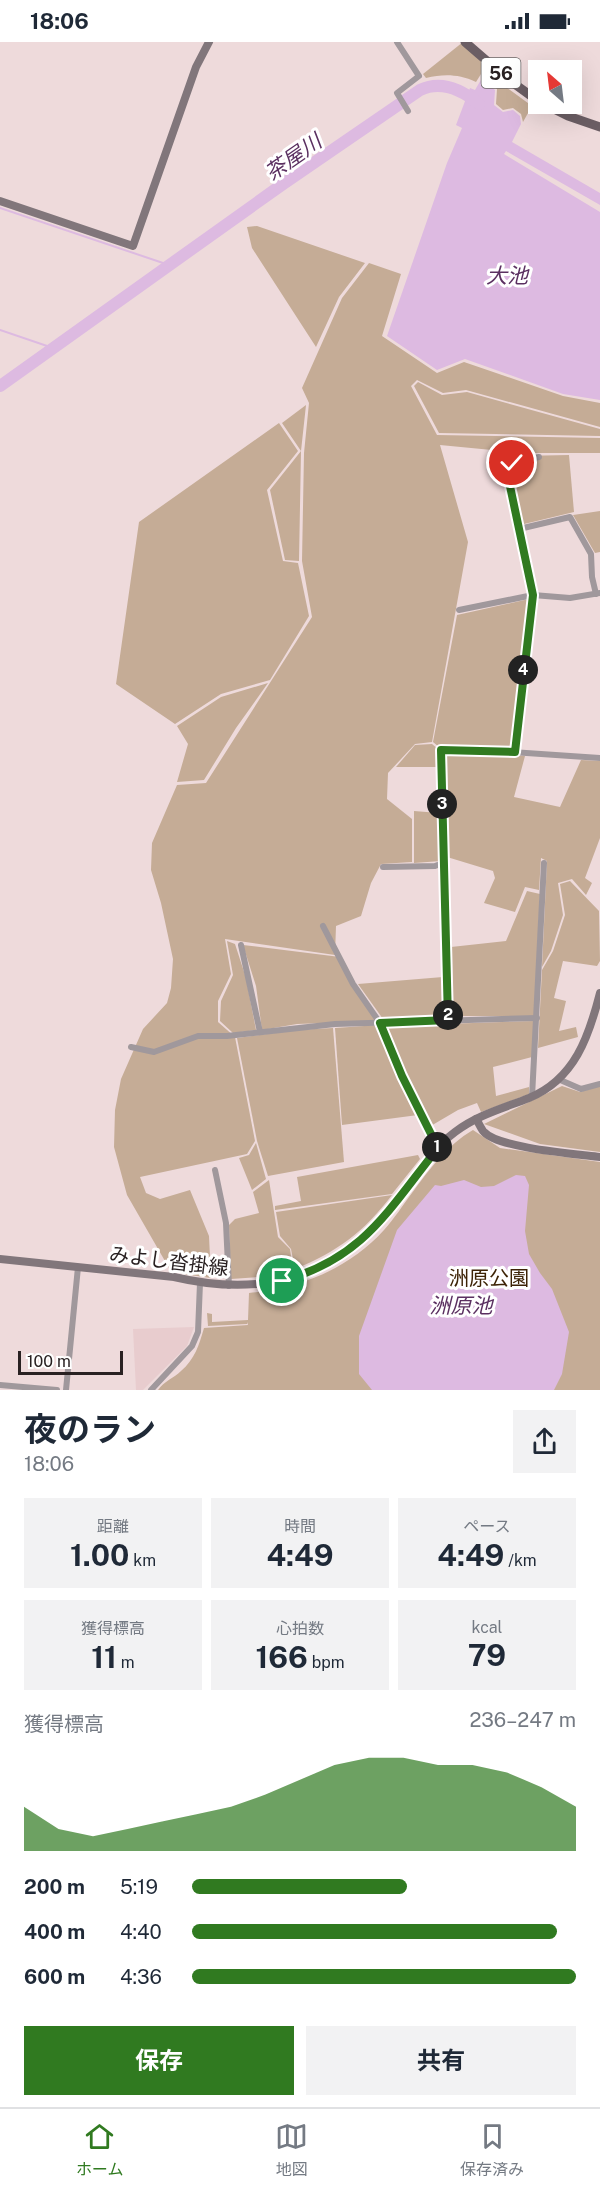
<!DOCTYPE html>
<html lang="ja">
<head>
<meta charset="utf-8">
<style>
	body { margin:0; font-family:"Public Sans","Noto Sans JP",sans-serif; background:#f2f2f3; color:#1f2937; height:100vh; display:flex; flex-direction:column; font-size:22px; white-space:nowrap }
	* { box-sizing:border-box; margin:0 }
	p { font-size:20px; color:#747a83 }
	.icon { flex:none; width:33px; height:33px; fill:none; stroke:currentColor; stroke-width:2; stroke-linecap:round; stroke-linejoin:round }
	.map { position:relative; height:1348px; overflow:hidden }
	.details { display:flex; flex-direction:column; background:#fff; flex:1 }
	.details>* { flex:none }
	.needle { width:39px; rotate:332deg }
	.tools { position:absolute; left:528px; top:18px; display:grid; gap:12px }
	.tools a { display:grid; place-items:center; width:54px; height:54px; border-radius:0px; background:#fff; box-shadow:0 6px 24px #0002; font-size:30px }
	.scale { position:absolute; left:18px; bottom:15px; width:105px; box-sizing:border-box; padding-left:6px; border:3px solid #292122; border-top:0; font-size:16px; line-height:21px; white-space:nowrap; color:#292122; -webkit-text-stroke:4px #fff; paint-order:stroke }
	.pin { position:absolute; display:grid; place-items:center; width:51px; height:51px; color:#fff; margin:-26px; border:3px solid #fff; border-radius:50%; box-shadow:0 2px 6px #0007 }
	.km { position:absolute; width:30px; height:30px; margin:-15px; border-radius:50%; background:#222; color:#fff; font-size:16px; line-height:30px; text-align:center }
	.round { display:grid; place-items:center; flex:none; width:63px; height:63px; border-radius:0px; background:#f2f2f3 }
	.headline { display:flex; align-items:center; justify-content:space-between; height:102px; padding:0 24px }
	h1 { font-size:33px; font-weight:700; line-height:45px }
	.figures { display:grid; grid-template-columns:repeat(3,1fr); gap:9px; height:102px; padding:6px 24px }
	.figures div { display:grid; align-content:center; border-radius:0px; background:#f2f2f3; text-align:center }
	.figures b { font-size:30px; font-weight:700 }
	.figures small { font-size:16px; font-weight:400 }
	.figures p { font-size:16px }
	.chart { height:168px; padding:12px 24px }
	.chart p { display:flex; justify-content:space-between }
	.chart svg { width:100%; height:108px; margin-top:6px; fill:#307a20; opacity:.7 }
	.primary-button { display:flex; gap:12px; margin-top:auto; padding:12px 24px }
	.primary-button a { flex:1; height:69px; border-radius:0px; background:#307a20; color:#fff; font-size:24px; font-weight:700; line-height:69px; text-align:center }
	.primary-button a+a { background:#f2f2f3; color:#1f2937 }
	ul { padding:0 24px; list-style:none; font-size:20px }
	li { display:grid; grid-template-columns:96px 72px 1fr; align-items:center; height:45px }
	li i { height:15px; border-radius:8px; background:#307a20 }
	.status { display:flex; justify-content:space-between; align-items:center; height:42px; padding:0 30px; background:#fff; direction:ltr }
	.status svg { height:16px; fill:currentColor }
	.dock { display:flex; justify-content:space-around; align-items:center; height:84px; border-top:2px solid #e0e1e3; background:#fff; font-size:16px; color:#747a83 }
	.dock a { display:grid; justify-items:center; gap:3px }
	.dock .current { color:#307a20 }
	.map>svg:first-child { display:block }
	.built { fill:#e8ccce }
	.green { fill:#c5ac96 }
	.water { fill:#ddbae1 }
	.lines { fill:none; stroke-linecap:round; stroke-linejoin:round }
	.stream { stroke:#ddbae1; stroke-width:2 }
	.river { stroke:#ddbae1; stroke-width:12 }
	.street { stroke:#a0989c; stroke-width:6 }
	.secondary { stroke:#81767b; stroke-width:8 }
	.primary { stroke:#6b5e64; stroke-width:9 }
	.route-casing { stroke:#fff; stroke-width:12 }
	.route { stroke:#307a20; stroke-width:8 }
	.labels { text-anchor:middle; dominant-baseline:central; stroke-width:6; stroke-linejoin:round; paint-order:stroke }
	.shield { fill:#fff; stroke:#696464; stroke-width:1.5 }
	.shield-label { font-size:18px; font-weight:bold; fill:#292122 }
	.street-label { font-size:20px; fill:#292122; stroke:#fff }
	.park-label { font-size:20px; fill:#3d2306; stroke:#fff }
	.water-label { font-size:21px; font-style:italic; fill:#5b3061; stroke:#fff }
</style>
</head>
<body>
<div class="status"><b>18:06</b><svg viewBox="0 0 49 12"><path d="M0 12V9h3v3zM5 12V6h3v6zM10 12V3h3v9zM15 12V0h3v12zM26 1h20v11H26zM47 4h2v5h-2z"/></svg></div>
<div class="map">
<svg width="600" height="1348" viewBox="0 0 600 1348">
	<rect width="100%" height="100%" fill="#eedadb"/>
	<!-- built -->
	<path class="built" d="M194,1285L187,1304L143,1348H136L133,1287Z"/>
	<!-- green -->
	<g class="green">
		<path d="M463,0L503,43L532,64L523,80L521,72L513,66L503,68L496,62L497,47L481,32L476,40C458,32 444,32 426,36L423,32Z"/>
		<path d="M257,184L365,221L339,255L316,305L252,206L247,185Z"/>
		<path d="M369,221L401,232L382,294L437,331L464,320L563,354L600,361V385L466,348L443,351L417,338L411,344L437,393L600,396V411H524L440,403L468,500L432,700L415,702L388,731L387,757L412,777V820L381,822L371,841L361,874L336,884L335,913L225,897L231,932L218,959V980L235,995L255,1099L247,1112L140,1135L146,1151L160,1157L190,1148L209,1194L211,1236L183,1232L169,1226L127,1153L114,1105L115,1068L121,1037L143,987L167,961L171,946L173,917L161,861L151,828L152,801L177,743L206,741L312,575L302,519L304,411L309,361L302,346L342,256Z"/>
		<path d="M418,340L442,353L467,350L600,387V394L439,391L414,344Z"/>
		<path d="M306,363L301,409L299,519L285,518L270,448L301,409L282,381Z"/>
		<path d="M279,381L298,409L267,448L283,519L298,521L309,574L270,638L221,652L175,682L116,642L139,480Z"/>
		<path d="M569,413L574,470L520,483L510,430L519,414Z"/>
		<path d="M600,469V510L595,511L573,473Z"/>
		<path d="M529,557L511,706L465,703L439,705L433,700L457,573Z"/>
		<path d="M268,641L236,686L204,738L177,740L188,702L177,684L221,655Z"/>
		<path d="M432,702L438,707V725H396L415,703Z"/>
		<path d="M443,711L525,714L514,755L560,765L581,718L600,719V796L585,836L592,841L586,853L572,837L558,841L563,873L551,909L542,925L547,819L541,816L539,848L525,845L515,870L484,861L495,836L493,829L447,815Z"/>
		<path d="M414,769L439,771L441,819L414,821Z"/>
		<path d="M570,839L599,869L600,919L597,924L563,919L554,956L566,959L559,989L576,985L578,995L538,1006L542,928L553,909L565,873L560,842Z"/>
		<path d="M527,849L540,852L534,974H452L451,905L506,899Z"/>
		<path d="M227,899L235,902L246,936L256,988L233,991L220,979L221,959L233,933Z"/>
		<path d="M243,903L340,915L377,979L297,982L262,988L256,944Z"/>
		<path d="M443,935L445,975L383,977L358,942Z"/>
		<path d="M534,979L532,1015L493,1025L496,1054L529,1045V1052L481,1070L477,1061L458,1068L429,1085L404,1033L385,984Z"/>
		<path d="M379,983L418,1073L342,1083L335,986Z"/>
		<path d="M333,986L344,1120L268,1134L257,1099L237,996L296,988Z"/>
		<path d="M562,1044L580,1050L600,1044V1110L540,1102L484,1082Z"/>
		<path d="M473,1088L500,1106L600,1120V1348H158C164,1339 174,1336 181,1329C195,1317 199,1303 204,1286L248,1283L247,1280V1282L208,1284L207,1271L212,1272V1280L248,1278L249,1251C299,1247 350,1226 384,1188C394,1177 403,1163 412,1151C429,1128 447,1103 473,1088Z"/>
		<path d="M256,1101L266,1137L252,1148L239,1116L249,1113Z"/>
		<path d="M418,1113L420,1117L392,1152L275,1168V1164L301,1159L297,1135Z"/>
		<path d="M269,1138L278,1195L290,1207L293,1229L273,1234L231,1237L229,1183L235,1177L259,1171L253,1150Z"/>
		<path d="M392,1153C364,1190 337,1210 295,1227L291,1207L280,1194L276,1170Z"/>
	</g>
	<!-- water -->
	<g class="water">
		<path d="M482,36L495,48L494,63L503,70L513,68L520,74L521,82L512,100L600,151V163L506,109L504,112L600,170V358L563,352L465,317L437,328L387,294L447,121L462,86L456,83L470,46L475,48Z"/>
		<path d="M516,1133L525,1134L529,1143L525,1189L529,1212L540,1231L552,1247L569,1290L562,1332L554,1348H372L359,1332V1294L397,1188L435,1143L441,1144L464,1138L481,1145L494,1144Z"/>
	</g>
	<g class="lines">
		<!-- stream -->
		<g class="stream">
			<path d="M0,166L169,223"/>
			<path d="M0,288L53,306"/>
		</g>
		<!-- river -->
		<path class="river" d="M0,344L283,142L420,48C441,38 461,47 479,62"/>
		<!-- street -->
		<g class="street">
			<path d="M397,0L419,34L397,51L408,69"/>
			<path d="M519,487L570,475L591,512L592,535L596,552"/>
			<path d="M459,568L533,553L570,556L600,551"/>
			<path d="M515,710L533,553L507,430L512,421L539,415"/>
			<path d="M383,825L435,824L443,821"/>
			<path d="M323,884L353,942L380,981L402,1034L438,1106"/>
			<path d="M241,903L260,990"/>
			<path d="M448,978L441,708L467,707L600,716"/>
			<path d="M131,1005L154,1010L198,994H227L335,982L537,976"/>
			<path d="M558,1037L581,1047L600,1042"/>
			<path d="M532,1055L544,821"/>
			<path d="M215,1128L226,1181L229,1244"/>
			<path d="M0,1343L57,1348"/>
			<path d="M66,1348L78,1225"/>
			<path d="M151,1348L192,1304L198,1290L200,1241"/>
		</g>
		<!-- secondary -->
		<g class="secondary">
			<path d="M0,159L133,204L196,25L209,0"/>
			<path d="M476,1077C479,1081 481,1087 484,1090C498,1106 576,1112 600,1115"/>
			<path d="M0,1217L174,1235C259,1255 336,1238 391,1168C412,1142 428,1110 455,1090C477,1073 504,1066 529,1056C575,1037 589,994 600,951"/>
		</g>
		<!-- primary -->
		<g class="primary">
			<path d="M465,0L509,38L538,59"/>
			<path d="M544,62L568,74L600,85"/>
		</g>
	</g>
	<g class="lines">
		<defs>
			<path id="route" d="M282,1239C364,1216 388,1168 438,1106L402,1034L380,981L448,978L441,708L515,710L533,553L507,430L512,421"/>
		</defs>
		<!-- route casing -->
		<use href="#route" class="route-casing"/>
		<!-- route -->
		<use href="#route" class="route"/>
	</g>
	<g class="labels">
		<!-- shield labels -->
		<rect class="shield" x="481.5" y="16" width="39" height="30" rx="4.5"/>
		<g class="shield-label">
			<text x="501" y="31">56</text>
		</g>
		<!-- street labels -->
		<g class="street-label">
			<text transform="translate(169 1219) rotate(7)">みよし沓掛線</text>
		</g>
		<!-- park labels -->
		<g class="park-label">
			<text x="489" y="1236">洲原公園</text>
		</g>
		<!-- water labels -->
		<g class="water-label">
			<text transform="translate(293 115) rotate(-35)">茶屋川</text>
			<text x="507" y="233">大池</text>
			<text x="461" y="1263">洲原池</text>
		</g>
	</g>
</svg>
<div class="tools">
<a><svg class="needle" viewBox="-14 -14 28 28"><path d="M0-13l5 13h-10z" fill="#e53935"/><path d="M0 13l5-13h-10z" fill="#747a83"/></svg></a>
</div>
<div class="scale">100 m</div>
<div class="pin" style="left:282px;top:1239px;background:#1e9e55"><svg class="icon" aria-label="arrive" viewBox="0 0 24 24"><path d="M6 21V4h12l-3 4 3 4H6"/></svg></div>
<div class="pin" style="left:512px;top:421px;background:#d93025"><svg class="icon" aria-label="check" viewBox="0 0 24 24"><path d="M5 12l5 5 9-10"/></svg></div>
<b class="km" style="left:437px;top:1105px">1</b>
<b class="km" style="left:448px;top:973px">2</b>
<b class="km" style="left:442px;top:762px">3</b>
<b class="km" style="left:523px;top:628px">4</b>
</div>
<section class="details">
<div class="headline"><div><h1>夜のラン</h1><p>18:06</p></div><a class="round"><svg class="icon" aria-label="share" viewBox="0 0 24 24"><path d="M12 15V3M7 8l5-5 5 5M5 13v7h14v-7"/></svg></a></div>
<div class="figures">
<div><p>距離</p><b>1.00<small> km</small></b></div>
<div><p>時間</p><b>4:49</b></div>
<div><p>ペース</p><b>4:49<small> /km</small></b></div>
</div>
<div class="figures">
<div><p>獲得標高</p><b>11<small> m</small></b></div>
<div><p>心拍数</p><b>166<small> bpm</small></b></div>
<div><p>kcal</p><b>79</b></div>
</div>
<div class="chart"><p><span>獲得標高</span>236–247 m</p>
<svg viewBox="0 0 160 44" preserveAspectRatio="none"><path d="M0 44V26L10 35L20 38L30 35L40 32L50 29L60 26L70 21L80 15L90 9L100 6L110 6L120 9L130 9L140 12L150 18L160 26V44z"/></svg>
</div>
<ul>
<li><b>200 m</b>5:19<i style="width:56%"></i></li>
<li><b>400 m</b>4:40<i style="width:95%"></i></li>
<li><b>600 m</b>4:36<i style="width:100%"></i></li>
</ul>
<div class="primary-button"><a>保存</a><a>共有</a></div>
</section>
<nav class="dock">
<a class="current"><svg class="icon" aria-label="home" viewBox="0 0 24 24"><path d="M3 11l9-7 9 7M6 9v11h12V9"/></svg>ホーム</a>
<a><svg class="icon" aria-label="map" viewBox="0 0 24 24"><path d="M3 6l6-2 6 2 6-2v14l-6 2-6-2-6 2zM9 4v14M15 6v14"/></svg>地図</a>
<a><svg class="icon" aria-label="saved" viewBox="0 0 24 24"><path d="M7 4h10v16l-5-4-5 4z"/></svg>保存済み</a>
</nav>
</body>
</html>
